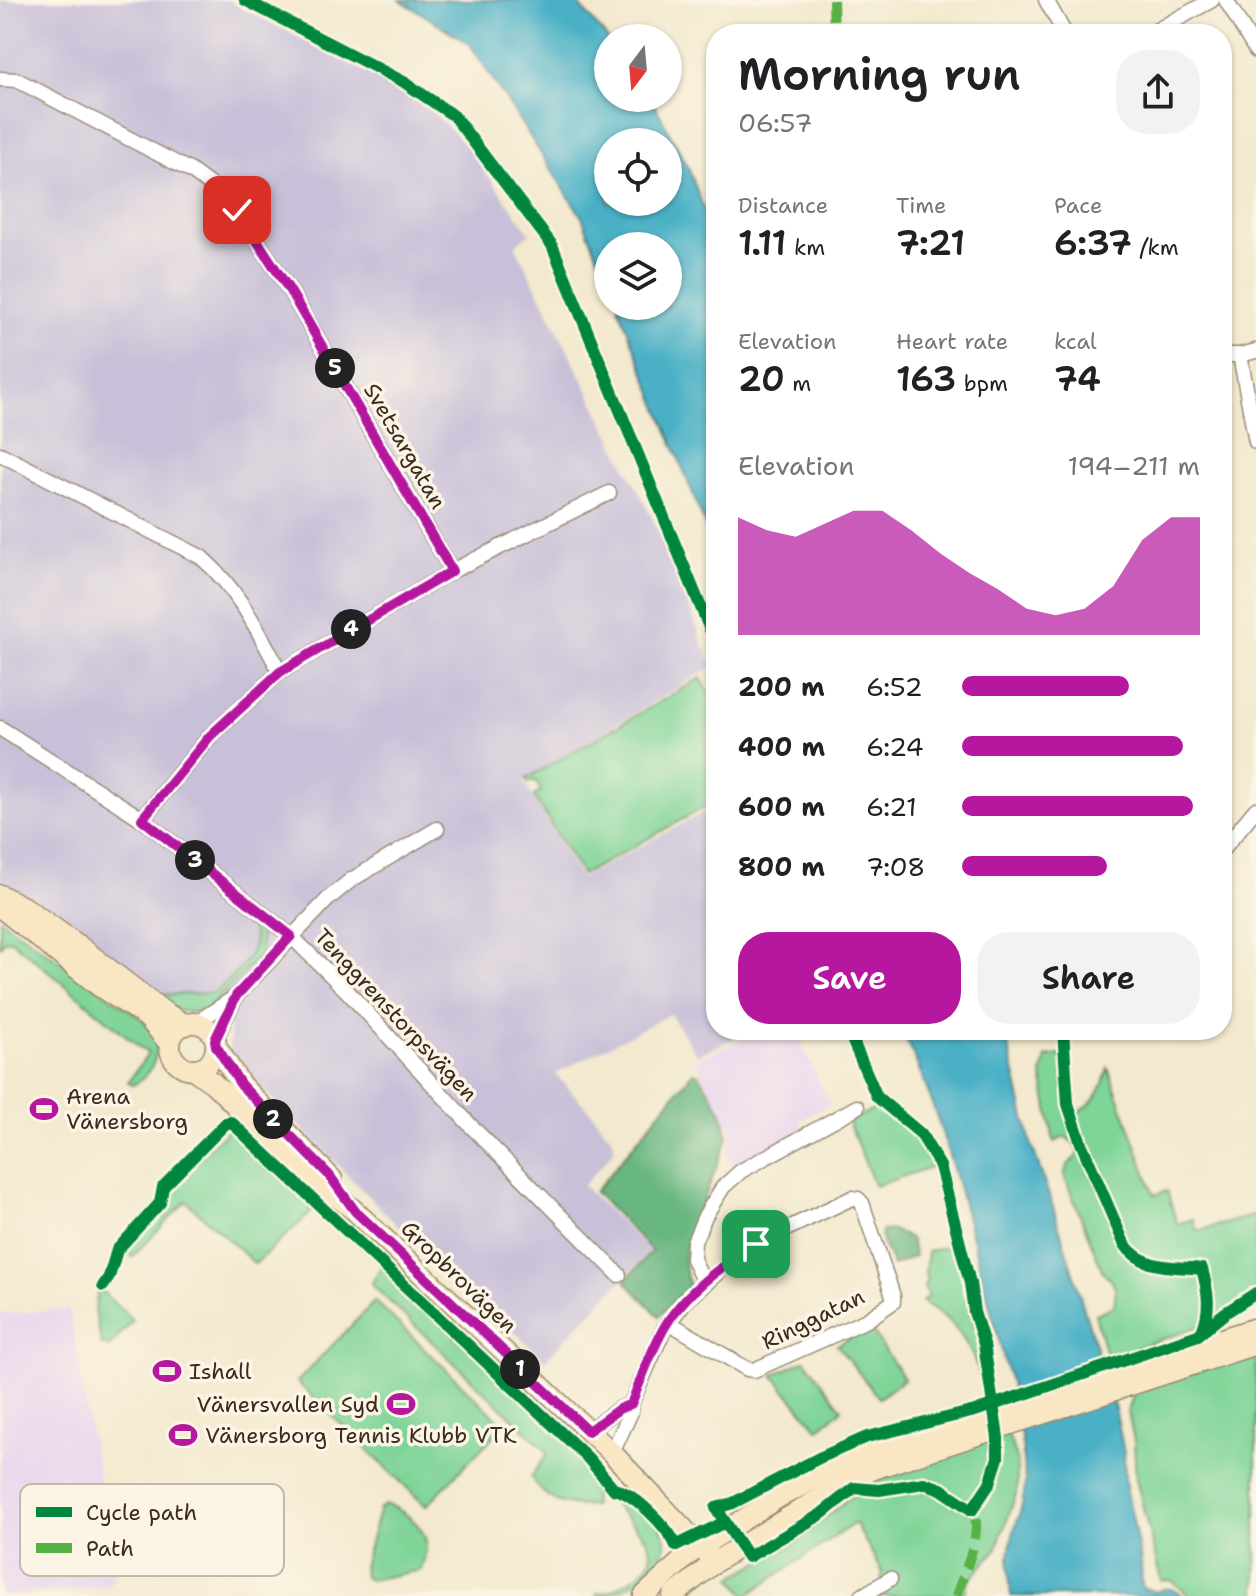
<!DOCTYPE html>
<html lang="en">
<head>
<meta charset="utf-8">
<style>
	body { margin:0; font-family:"Shantell Sans",sans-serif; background:#f2f2f2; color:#202124; height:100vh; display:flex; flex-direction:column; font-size:30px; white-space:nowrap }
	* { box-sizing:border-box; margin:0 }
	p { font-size:26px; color:#757577 }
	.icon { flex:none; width:44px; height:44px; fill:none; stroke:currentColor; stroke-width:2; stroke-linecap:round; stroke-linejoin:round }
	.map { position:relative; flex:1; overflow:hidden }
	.side { position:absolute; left:706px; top:24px; width:526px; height:1016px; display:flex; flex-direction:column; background:#fff; border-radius:32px; box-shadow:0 2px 6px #0004 }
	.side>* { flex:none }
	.needle { width:52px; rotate:196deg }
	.buttons { position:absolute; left:594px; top:24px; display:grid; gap:16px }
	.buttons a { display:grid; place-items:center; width:88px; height:88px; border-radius:50%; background:#fff; box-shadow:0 2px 6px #0004; font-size:40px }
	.pin { position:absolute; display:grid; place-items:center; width:68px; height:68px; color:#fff; margin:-34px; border-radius:16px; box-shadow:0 4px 12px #0006 }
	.km { position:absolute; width:40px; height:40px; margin:-20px; border-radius:50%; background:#222; color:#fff; font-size:22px; line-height:40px; text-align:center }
	.round { display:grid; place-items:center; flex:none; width:84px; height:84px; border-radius:32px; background:#f2f2f2 }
	.head { display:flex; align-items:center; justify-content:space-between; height:136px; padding:0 32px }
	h1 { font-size:44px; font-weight:600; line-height:60px }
	.figures { display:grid; grid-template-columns:repeat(3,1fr); gap:12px; height:136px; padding:8px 32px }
	.figures div { display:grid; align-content:center }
	.figures b { font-size:34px; font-weight:600 }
	.figures small { font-size:22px; font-weight:400 }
	.figures p { font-size:22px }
	.chart { height:224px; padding:16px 32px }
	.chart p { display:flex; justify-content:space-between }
	.chart svg { width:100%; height:144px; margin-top:8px; fill:#b5179e; opacity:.7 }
	.button { display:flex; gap:16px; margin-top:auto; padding:16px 32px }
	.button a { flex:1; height:92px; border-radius:32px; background:#b5179e; color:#fff; font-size:32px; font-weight:600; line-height:92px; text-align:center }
	.button a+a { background:#f2f2f2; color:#202124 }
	ul { padding:0 32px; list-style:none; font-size:26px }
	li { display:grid; grid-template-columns:128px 96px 1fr; align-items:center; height:60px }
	li i { height:20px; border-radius:10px; background:#b5179e }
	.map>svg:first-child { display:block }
	.built { fill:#e7d2ef }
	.industrial { fill:#c8bfd8 }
	.green { fill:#7fd498; stroke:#5d7f5b; stroke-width:2 }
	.forest { fill:#67b680; stroke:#51704f; stroke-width:2 }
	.water { fill:#48b0c6; stroke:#426d72; stroke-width:2; fill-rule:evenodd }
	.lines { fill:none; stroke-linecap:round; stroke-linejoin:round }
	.street-casing { stroke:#978a76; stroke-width:17 }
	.secondary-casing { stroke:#978a76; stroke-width:23 }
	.street { stroke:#fff; stroke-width:14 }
	.secondary { stroke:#f9e7c3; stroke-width:20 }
	.quiet { stroke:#57b245; stroke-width:10; stroke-dasharray:20 10; stroke-linecap:butt }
	.cycleway-casing { stroke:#fcf5e5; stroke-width:17 }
	.cycleway { stroke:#00873e; stroke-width:12 }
	.route-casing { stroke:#fff; stroke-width:16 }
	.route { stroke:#b5179e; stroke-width:10 }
	.labels { text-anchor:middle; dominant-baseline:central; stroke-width:7; stroke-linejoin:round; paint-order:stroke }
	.street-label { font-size:22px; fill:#3b2a1e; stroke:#fcf5e5 }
	.poi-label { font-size:22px; fill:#3b2a1e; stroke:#fcf5e5; text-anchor:start }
	.key { fill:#fcf5e5; stroke:#c2b8a9; stroke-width:2 }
	.key-label { font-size:22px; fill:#3b2a1e }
</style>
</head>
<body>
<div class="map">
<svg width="1256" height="1596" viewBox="0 0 1256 1596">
	<rect width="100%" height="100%" fill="#fcf5e5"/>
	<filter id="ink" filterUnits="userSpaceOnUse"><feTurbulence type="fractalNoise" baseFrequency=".0125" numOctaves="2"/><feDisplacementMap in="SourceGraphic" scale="16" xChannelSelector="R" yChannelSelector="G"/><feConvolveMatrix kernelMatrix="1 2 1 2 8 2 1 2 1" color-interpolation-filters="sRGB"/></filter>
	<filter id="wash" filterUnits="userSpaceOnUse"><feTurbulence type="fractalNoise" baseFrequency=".006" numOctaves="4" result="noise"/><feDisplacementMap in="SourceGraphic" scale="32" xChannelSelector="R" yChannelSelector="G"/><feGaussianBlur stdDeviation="1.8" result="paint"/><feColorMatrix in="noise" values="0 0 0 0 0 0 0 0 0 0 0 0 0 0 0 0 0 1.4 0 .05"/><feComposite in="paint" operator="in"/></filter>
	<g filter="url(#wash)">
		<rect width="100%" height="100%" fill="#f3e9ce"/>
		<!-- built -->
		<g class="built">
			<path d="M764,1030H795L830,1104L800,1120L803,1129L733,1168L727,1153L732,1133L695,1060Z"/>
			<path d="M69,1309L115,1574L109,1585L102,1586L0,1596V1314Z"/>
		</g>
		<!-- industrial -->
		<path class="industrial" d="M0,0H227L396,88L435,114L468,148L530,233L515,245L666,546L712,667L523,780L581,878L716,806V1030H753L697,1055L670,1014L555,1074L590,1111L614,1142V1151L583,1186L650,1251L545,1360L391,1219L229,1055L230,1030L213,996L163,1000L147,985L26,896L0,880Z"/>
		<!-- green -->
		<g class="green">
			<path d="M701,678L716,706V801L582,875L534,796L541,791L535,780L528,783L526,779Z"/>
			<path d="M229,904L239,908L260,927L261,954L209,1008C183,1019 173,1008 152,995L215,993C247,960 277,941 229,904Z"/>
			<path d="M0,919L143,1020L158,1043C156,1062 150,1075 133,1085L128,1082L148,1054L11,940H5L0,946Z"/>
			<path d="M1068,1054L1076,1113C1097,1103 1102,1089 1108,1068L1154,1195L1167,1191L1177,1224L1193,1219L1197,1231L1256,1215V1307L1107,1358L1095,1314L1114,1306C1117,1290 1116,1282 1103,1272L1064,1175L1068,1165L1079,1154L1074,1143L1065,1137L1054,1142L1042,1075L1046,1057Z"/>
			<path d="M879,1106C901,1123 923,1139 934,1166L875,1186L848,1122Z"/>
			<path d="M231,1127L316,1208L255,1264L186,1201L132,1257L123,1248L163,1204L171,1185Z"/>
			<path d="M956,1244L971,1300V1315L981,1341L985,1377L981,1378C973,1352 961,1329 938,1312C933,1308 927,1306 922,1301L928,1297L924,1287L927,1279L925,1275L927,1252Z"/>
			<path d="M382,1267L587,1458L597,1474L593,1506C565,1507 546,1502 531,1477L547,1455L544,1448L371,1284Z"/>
			<path d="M98,1288L133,1320L109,1347L101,1344L95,1310Z"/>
			<path d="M375,1301L504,1425L426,1506L297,1382Z"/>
			<path d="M870,1328L904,1379L879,1398L837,1345Z"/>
			<path d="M1256,1353V1596H1190L1171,1580L1161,1581L1136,1479L1134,1441L1128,1411L1135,1390Z"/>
			<path d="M805,1360L842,1409L818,1429L773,1375Z"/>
			<path d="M1007,1432L1017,1460V1492L996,1550L968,1582L964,1596H881L882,1571L855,1523L746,1596L732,1577L795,1543L849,1498L898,1470Z"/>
			<path d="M614,1491C628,1498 661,1520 665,1536C672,1566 620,1596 596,1596L597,1593C609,1594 621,1585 631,1579C680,1551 626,1524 612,1501Z"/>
			<path d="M386,1505C400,1507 421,1524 425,1538C428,1546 424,1561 421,1570L416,1571L370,1580L364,1577L363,1567L380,1508Z"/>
		</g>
		<!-- forest -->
		<g class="forest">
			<path d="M693,1072L699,1074L722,1112L728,1137L686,1247L684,1263L689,1285L659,1316L625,1281L652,1251L595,1192Z"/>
			<path d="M892,1230L910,1238L915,1256L893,1266L882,1242L881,1231Z"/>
		</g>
		<!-- water -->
		<g class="water">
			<path d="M400,0H575L608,39V98H651L688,167L716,241V552L618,306H668V246H608V282L582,217L470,44ZM608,142H668V202H608Z"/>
			<path d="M902,1030H1005L1030,1140L1052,1204L1116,1413L1124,1452L1125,1481L1141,1561L1142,1587L1155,1592C1167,1587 1172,1587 1183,1596H1011C1009,1577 1007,1560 1011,1542C1016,1521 1025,1504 1025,1482C1024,1422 1004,1361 989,1303C965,1211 943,1116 902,1030Z"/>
		</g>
	</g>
	<g filter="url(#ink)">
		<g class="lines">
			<defs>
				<g id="street">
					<path d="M1046,0L1065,34"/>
					<path d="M1226,0L1256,51"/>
					<path d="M1150,34L1212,0"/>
					<path d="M0,79L17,80L191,171L222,194L237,210L290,291L452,571"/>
					<path d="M1222,355H1240L1256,351"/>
					<path d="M1240,355L1256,442"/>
					<path d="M0,454L201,557C238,589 258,630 280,672"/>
					<path d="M0,728L142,819L291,936L347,991L471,1126L619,1275"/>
					<path d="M142,819L210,736L280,672L452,571L609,493"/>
					<path d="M1222,850L1256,809"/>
					<path d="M194,1024L235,997"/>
					<path d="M215,1040L236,996L329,898L351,880L437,829"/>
					<path d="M704,1283L693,1259L694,1242L705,1216L723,1187L741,1171L857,1107"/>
					<path d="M588,1431L619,1409L631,1404"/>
					<path d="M612,1453L631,1412V1404L664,1329L683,1304L736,1256L761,1241L852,1198L858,1199L862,1203L893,1296V1302L867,1320L754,1370L747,1369L668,1322"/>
					<path d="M862,1596L890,1579"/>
				</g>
				<g id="secondary">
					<path d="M0,895L27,909L79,946L164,1012L186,1025"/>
					<path d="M0,907L99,986L147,1017L170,1044"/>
					<circle cx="193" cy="1046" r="23"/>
					<path d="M216,1046L241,1085L332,1179"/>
					<path d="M193,1069L214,1084L292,1161L355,1211L612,1453L715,1562"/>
					<path d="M644,1596L688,1555L700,1547L779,1497L859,1456L1256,1328"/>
					<path d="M673,1596L715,1562L812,1503L873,1469L1256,1344"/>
				</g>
			</defs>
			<!-- street casing -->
			<use href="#street" class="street-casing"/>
			<!-- secondary casing -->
			<use href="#secondary" class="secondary-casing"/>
			<!-- street -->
			<use href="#street" class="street"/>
			<!-- secondary -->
			<use href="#secondary" class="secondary"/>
			<!-- quiet -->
			<g class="quiet">
				<path d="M833,0L834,34"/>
				<path d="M956,1596C963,1574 985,1530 972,1510"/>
			</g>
			<defs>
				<g id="cycleway">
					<path d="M245,0L404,82L454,116L552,245L716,644"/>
					<path d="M848,1030L877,1097L921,1134L940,1166L970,1283L974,1312L984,1344L998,1438V1458L990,1483L972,1510"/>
					<path d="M1063,1030L1068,1104L1081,1143L1124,1243C1141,1270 1173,1266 1202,1269C1208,1291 1211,1308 1203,1329"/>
					<path d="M103,1286L109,1277L117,1250L160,1203L163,1187L226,1123L231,1122L587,1457L615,1490C631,1490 671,1530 676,1546L725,1522"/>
					<path d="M972,1510L941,1489L924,1483L879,1490L854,1488L820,1515L748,1557L716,1508L733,1503L819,1458L867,1437L975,1411L1198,1335L1225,1313L1256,1293"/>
				</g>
			</defs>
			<!-- cycleway casing -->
			<use href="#cycleway" class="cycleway-casing"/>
			<!-- cycleway -->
			<use href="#cycleway" class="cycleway"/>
		</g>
	</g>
	<g class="lines" filter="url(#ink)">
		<defs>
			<path id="route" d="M237,210L290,291L452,571L280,672L210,736L142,819L291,936L236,996L215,1040L216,1046L241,1085L329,1175L355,1211L588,1431L619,1409L631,1404C642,1378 652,1347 667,1323C687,1291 724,1264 756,1244"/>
		</defs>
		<!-- route casing -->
		<use href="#route" class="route-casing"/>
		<!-- route -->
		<use href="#route" class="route"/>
	</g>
	<!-- icons -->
	<defs>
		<symbol id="stadium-bare" viewBox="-9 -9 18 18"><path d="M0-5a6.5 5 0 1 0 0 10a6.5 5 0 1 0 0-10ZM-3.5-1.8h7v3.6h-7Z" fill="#b5179e" stroke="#fcf5e5" stroke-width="2.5" paint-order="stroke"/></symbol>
	</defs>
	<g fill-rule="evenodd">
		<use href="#stadium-bare" x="24" y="1089" width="40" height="40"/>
		<use href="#stadium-bare" x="147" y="1351" width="40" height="40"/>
		<use href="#stadium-bare" x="381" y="1384" width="40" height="40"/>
		<use href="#stadium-bare" x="163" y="1415" width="40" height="40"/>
	</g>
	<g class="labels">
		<!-- street labels -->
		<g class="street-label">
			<text transform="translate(405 446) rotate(60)">Svetsargatan</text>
			<text transform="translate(396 1015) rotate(47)">Tenggrenstorpsvägen</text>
			<text transform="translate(459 1277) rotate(44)">Gropbrovägen</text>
			<text transform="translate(813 1319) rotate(-26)">Ringgatan</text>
		</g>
		<!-- poi labels -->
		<g class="poi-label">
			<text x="66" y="1096">Arena<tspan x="66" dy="25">Vänersborg</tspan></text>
			<text x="189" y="1371">Ishall</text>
			<text x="379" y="1404" text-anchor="end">Vänersvallen Syd</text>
			<text x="205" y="1435">Vänersborg Tennis Klubb VTK</text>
		</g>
	</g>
	<!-- legend -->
	<rect x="20" y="1484" width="264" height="92" rx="12" class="key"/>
	<rect x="36" y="1507" width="36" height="10" fill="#00873e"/>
	<rect x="36" y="1543" width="36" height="10" fill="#57b245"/>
	<g class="key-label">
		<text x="86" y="1520">Cycle path</text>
		<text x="86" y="1556">Path</text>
	</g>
</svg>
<div class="buttons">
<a><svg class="needle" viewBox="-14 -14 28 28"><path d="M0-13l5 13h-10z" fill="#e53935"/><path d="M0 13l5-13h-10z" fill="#757577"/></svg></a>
<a><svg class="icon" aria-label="locate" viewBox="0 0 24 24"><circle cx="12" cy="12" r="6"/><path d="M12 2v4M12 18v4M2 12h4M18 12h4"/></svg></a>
<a><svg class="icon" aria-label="layers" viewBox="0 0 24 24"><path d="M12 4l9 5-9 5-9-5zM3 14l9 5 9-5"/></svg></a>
</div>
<div class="pin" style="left:756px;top:1244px;background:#1e9e55"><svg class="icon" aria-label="arrive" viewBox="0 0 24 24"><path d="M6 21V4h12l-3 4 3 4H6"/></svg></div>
<div class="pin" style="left:237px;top:210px;background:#d93025"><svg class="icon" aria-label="check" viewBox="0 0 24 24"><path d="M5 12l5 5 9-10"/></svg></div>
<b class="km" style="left:520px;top:1369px">1</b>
<b class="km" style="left:273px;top:1119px">2</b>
<b class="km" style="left:195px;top:860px">3</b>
<b class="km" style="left:351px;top:629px">4</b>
<b class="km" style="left:335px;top:368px">5</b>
<section class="side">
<div class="head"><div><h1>Morning run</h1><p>06:57</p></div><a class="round"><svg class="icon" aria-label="share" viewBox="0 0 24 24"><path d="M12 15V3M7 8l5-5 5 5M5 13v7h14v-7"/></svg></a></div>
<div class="figures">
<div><p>Distance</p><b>1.11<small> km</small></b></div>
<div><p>Time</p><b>7:21</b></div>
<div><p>Pace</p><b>6:37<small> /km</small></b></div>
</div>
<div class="figures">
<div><p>Elevation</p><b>20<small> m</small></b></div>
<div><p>Heart rate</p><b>163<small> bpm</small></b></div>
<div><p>kcal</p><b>74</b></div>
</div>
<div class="chart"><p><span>Elevation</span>194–211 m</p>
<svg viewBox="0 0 160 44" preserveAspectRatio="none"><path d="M0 44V8L10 12L20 14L30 10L40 6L50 6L60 12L70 19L80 25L90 30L100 36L110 38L120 36L130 29L140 15L150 8L160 8V44z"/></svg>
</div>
<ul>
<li><b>200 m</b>6:52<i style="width:70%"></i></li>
<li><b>400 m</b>6:24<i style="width:93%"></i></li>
<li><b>600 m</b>6:21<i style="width:97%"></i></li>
<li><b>800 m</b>7:08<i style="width:61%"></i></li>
</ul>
<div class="button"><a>Save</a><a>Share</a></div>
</section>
</div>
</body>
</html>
